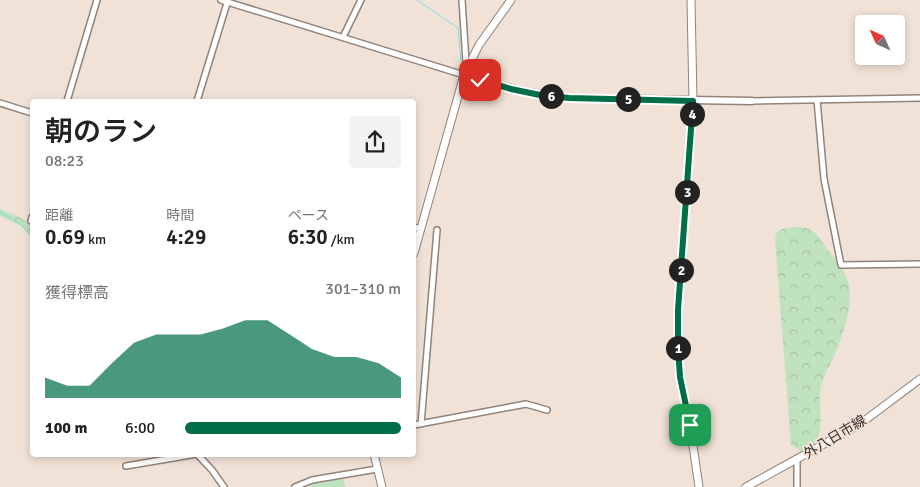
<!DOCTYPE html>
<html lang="ja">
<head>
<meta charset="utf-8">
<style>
	body { margin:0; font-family:Signika,"Noto Sans JP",sans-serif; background:#f2f2f2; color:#222; height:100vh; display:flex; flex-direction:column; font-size:19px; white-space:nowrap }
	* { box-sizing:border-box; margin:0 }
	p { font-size:16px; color:#767676 }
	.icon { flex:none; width:28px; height:28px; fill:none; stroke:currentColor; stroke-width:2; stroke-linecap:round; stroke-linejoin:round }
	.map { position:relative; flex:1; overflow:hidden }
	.panel { position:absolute; left:30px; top:99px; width:386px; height:358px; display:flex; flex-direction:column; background:#fff; border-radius:5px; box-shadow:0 2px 8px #0003 }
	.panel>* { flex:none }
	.needle { width:32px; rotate:315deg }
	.tools { position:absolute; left:855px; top:15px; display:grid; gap:10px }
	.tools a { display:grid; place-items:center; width:50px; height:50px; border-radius:5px; background:#fff; box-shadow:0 2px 8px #0003; font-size:25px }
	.pin { position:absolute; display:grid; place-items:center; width:42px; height:42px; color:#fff; margin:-21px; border-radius:10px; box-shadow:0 2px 8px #0006 }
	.km { position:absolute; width:25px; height:25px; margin:-12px; border-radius:50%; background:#222; color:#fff; font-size:14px; line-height:25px; text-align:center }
	.round { display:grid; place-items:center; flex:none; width:52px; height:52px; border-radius:5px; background:#f2f2f2 }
	.headline { display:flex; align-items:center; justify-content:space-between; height:85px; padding:0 15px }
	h1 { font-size:28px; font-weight:600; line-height:38px }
	.metrics { display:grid; grid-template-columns:repeat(3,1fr); gap:8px; height:85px; padding:5px 15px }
	.metrics div { display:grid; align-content:center }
	.metrics b { font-size:21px; font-weight:600 }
	.metrics small { font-size:14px; font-weight:400 }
	.metrics p { font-size:14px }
	.chart { height:140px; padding:10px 15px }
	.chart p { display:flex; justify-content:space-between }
	.chart svg { width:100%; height:90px; margin-top:5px; fill:#006e46; opacity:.7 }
	ul { padding:0 15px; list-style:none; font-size:16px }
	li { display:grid; grid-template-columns:80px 60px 1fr; align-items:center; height:38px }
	li i { height:12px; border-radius:6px; background:#006e46 }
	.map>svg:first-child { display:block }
	.forest { fill:url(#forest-crowns) }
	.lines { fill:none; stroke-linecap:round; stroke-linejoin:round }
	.stream { stroke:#87d9e4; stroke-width:1 }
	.minor-casing { stroke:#91837a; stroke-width:8 }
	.tertiary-casing { stroke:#91837a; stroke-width:9 }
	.secondary-casing { stroke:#91837a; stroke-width:9 }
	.minor { stroke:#fff; stroke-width:5 }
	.tertiary { stroke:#fff; stroke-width:6 }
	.secondary { stroke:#fff; stroke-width:7 }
	.route-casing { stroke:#fff; stroke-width:10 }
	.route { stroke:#006e46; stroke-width:6 }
	.labels { text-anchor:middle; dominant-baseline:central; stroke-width:4; stroke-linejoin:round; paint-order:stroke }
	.street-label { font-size:14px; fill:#352f2b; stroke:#f1e2d7 }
</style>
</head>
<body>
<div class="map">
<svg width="920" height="487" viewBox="0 0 920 487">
	<defs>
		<pattern id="forest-crowns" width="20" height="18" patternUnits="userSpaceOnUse" patternTransform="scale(1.25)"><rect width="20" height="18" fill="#c0e2bf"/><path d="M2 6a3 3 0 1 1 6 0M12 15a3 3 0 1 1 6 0" fill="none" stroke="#a6c2a4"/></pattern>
	</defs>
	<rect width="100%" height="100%" fill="#f1e2d7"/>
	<!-- forest -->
	<g class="forest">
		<path d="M0,209L30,222L32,225V238L21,226L0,216Z"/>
		<path d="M797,227C817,228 817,236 828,250C837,261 849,276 850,291C851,309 844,331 838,347C834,359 826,370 822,382C814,408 831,428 808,451L803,452L791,445L775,240C777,226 785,229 797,227Z"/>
		<path d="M343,477L345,487H310L312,481Z"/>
	</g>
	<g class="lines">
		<!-- stream -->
		<g class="stream">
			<path d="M417,0L458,28L461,62"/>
			<path d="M0,212L22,225L32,236"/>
			<path d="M219,475L227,487"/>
		</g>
		<defs>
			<g id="minor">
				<path d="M221,0L464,75L466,62L462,0"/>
				<path d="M343,37L361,0"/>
				<path d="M817,100L824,179L841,265L920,264"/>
				<path d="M67,101L97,0"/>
				<path d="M197,101L228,0"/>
				<path d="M752,101L920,98"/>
				<path d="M0,103L32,113"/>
				<path d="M31,221L32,217"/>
				<path d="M414,227L421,229"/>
				<path d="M421,424L437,230"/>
				<path d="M414,425L526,404L547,410"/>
				<path d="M197,454L212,470L224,487"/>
				<path d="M126,466L197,454"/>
				<path d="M295,487L312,480L377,469"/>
				<path d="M797,487V459"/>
			</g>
			<path id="tertiary" d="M464,75C499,86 532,95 569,98L752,101"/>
			<g id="secondary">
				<path d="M691,0L693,101L678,310V348L680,377L690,425L699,487"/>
				<path d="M414,253L464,75L479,45L511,0"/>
				<path d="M374,454L382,487"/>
				<path d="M746,487L860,424L920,379"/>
			</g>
		</defs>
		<!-- minor casing -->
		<use href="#minor" class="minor-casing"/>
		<!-- tertiary casing -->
		<use href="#tertiary" class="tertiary-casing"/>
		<!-- secondary casing -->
		<use href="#secondary" class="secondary-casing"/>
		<!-- minor -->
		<use href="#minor" class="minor"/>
		<!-- tertiary -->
		<use href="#tertiary" class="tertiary"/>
		<!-- secondary -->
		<use href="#secondary" class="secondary"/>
	</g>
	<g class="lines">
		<defs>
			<path id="route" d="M480,80L511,89L540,95L569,98L693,101L678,310V348L680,377L690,425"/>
		</defs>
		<!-- route casing -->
		<use href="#route" class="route-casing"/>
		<!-- route -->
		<use href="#route" class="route"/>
	</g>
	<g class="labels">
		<!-- street labels -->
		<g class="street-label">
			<text transform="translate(835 437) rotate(-31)">外八日市線</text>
		</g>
	</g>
</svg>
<div class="tools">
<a><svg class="needle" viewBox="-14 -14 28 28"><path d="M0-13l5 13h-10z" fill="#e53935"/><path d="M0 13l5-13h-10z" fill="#767676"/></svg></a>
</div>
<div class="pin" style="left:690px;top:425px;background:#1e9e55"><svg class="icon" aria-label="arrive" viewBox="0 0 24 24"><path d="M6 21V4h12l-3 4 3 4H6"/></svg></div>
<div class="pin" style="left:480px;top:80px;background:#d93025"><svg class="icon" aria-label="check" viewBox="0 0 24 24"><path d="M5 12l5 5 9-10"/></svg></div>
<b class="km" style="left:678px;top:348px">1</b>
<b class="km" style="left:681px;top:270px">2</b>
<b class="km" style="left:687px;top:192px">3</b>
<b class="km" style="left:692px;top:114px">4</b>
<b class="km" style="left:628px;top:99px">5</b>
<b class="km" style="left:551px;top:96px">6</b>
<section class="panel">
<div class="headline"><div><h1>朝のラン</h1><p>08:23</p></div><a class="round"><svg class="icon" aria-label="share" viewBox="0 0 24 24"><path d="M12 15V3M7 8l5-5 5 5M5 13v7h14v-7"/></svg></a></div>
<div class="metrics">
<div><p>距離</p><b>0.69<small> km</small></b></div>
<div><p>時間</p><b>4:29</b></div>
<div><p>ペース</p><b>6:30<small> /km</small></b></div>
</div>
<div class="chart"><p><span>獲得標高</span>301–310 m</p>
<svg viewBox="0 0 160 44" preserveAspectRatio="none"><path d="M0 44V34L10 38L20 38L30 27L40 17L50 13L60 13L70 13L80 10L90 6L100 6L110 13L120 20L130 24L140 24L150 27L160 34V44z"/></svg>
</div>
<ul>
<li><b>100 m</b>6:00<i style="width:100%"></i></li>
</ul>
</section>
</div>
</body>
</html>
